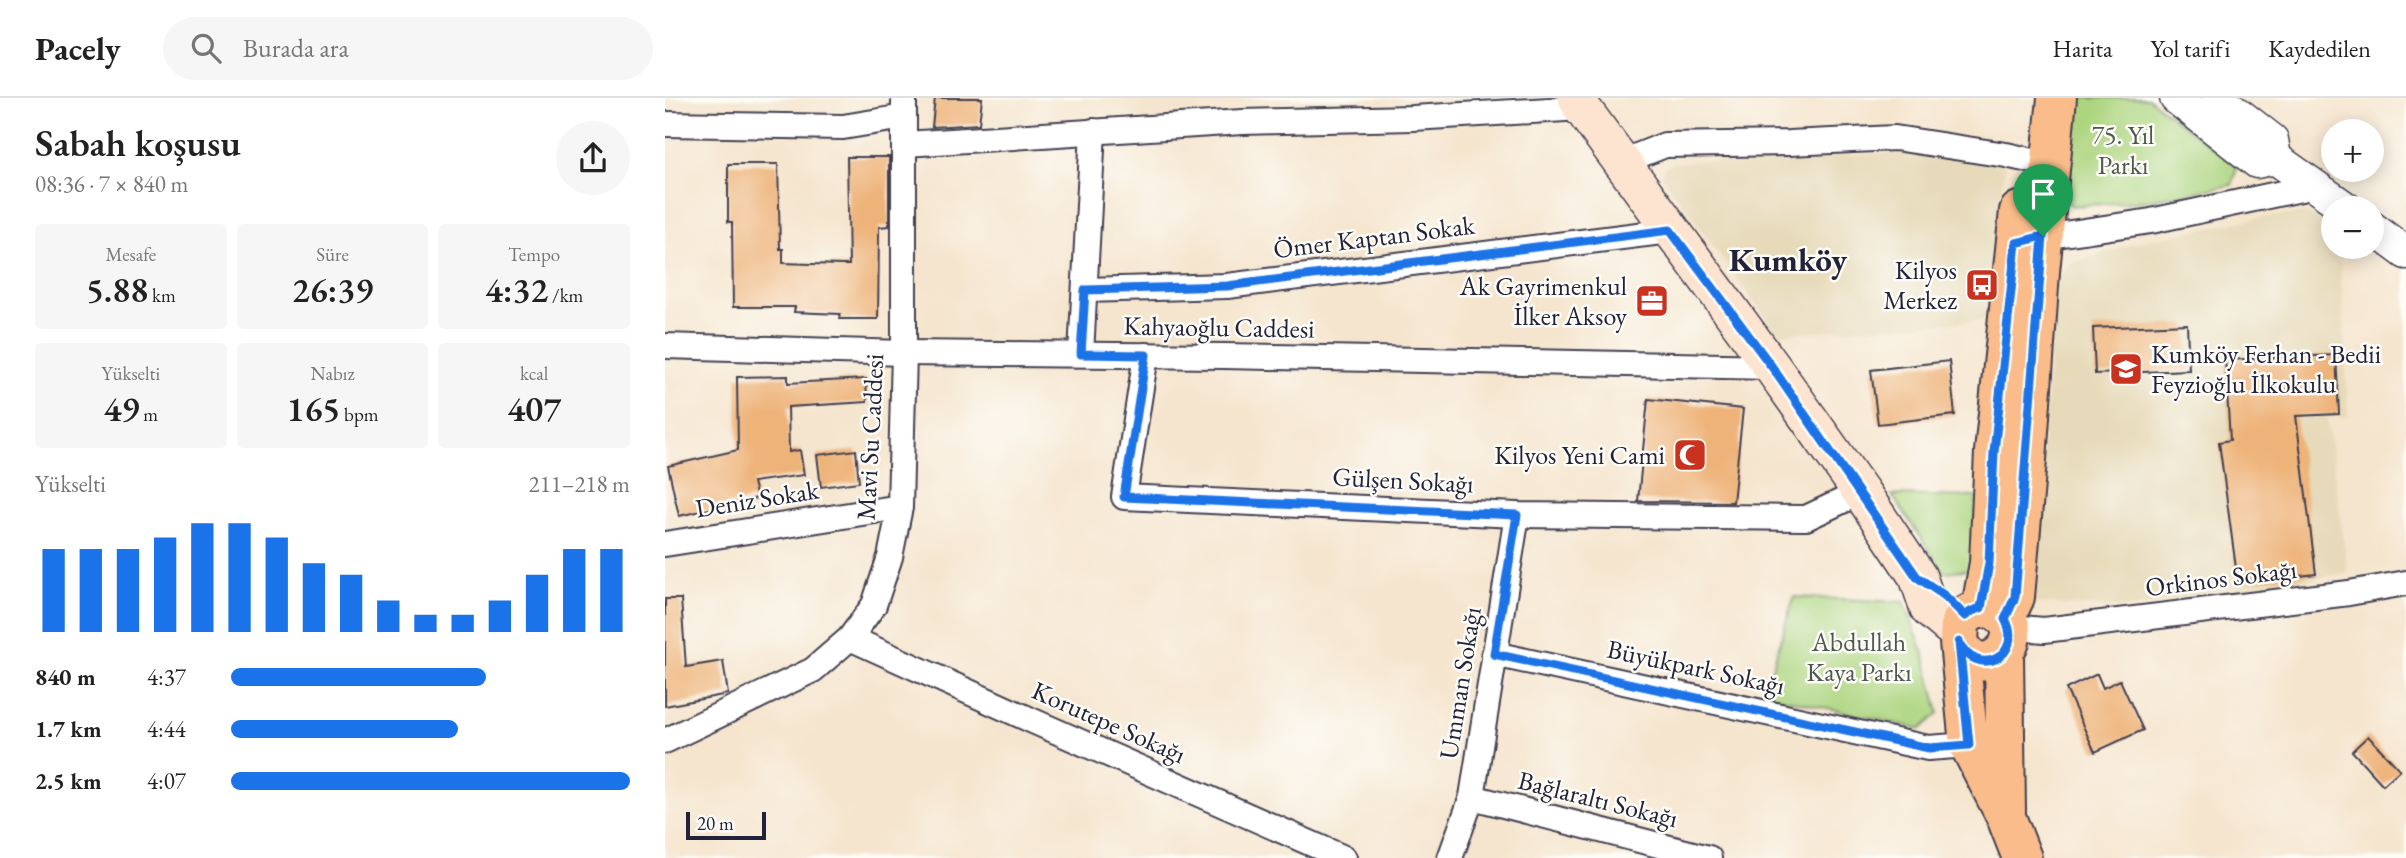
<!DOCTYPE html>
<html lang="tr">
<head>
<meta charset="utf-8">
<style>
	body { margin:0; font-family:"EB Garamond",serif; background:#f6f6f6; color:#222; height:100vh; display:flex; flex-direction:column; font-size:26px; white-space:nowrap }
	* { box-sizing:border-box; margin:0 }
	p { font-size:23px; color:#767676 }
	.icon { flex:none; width:38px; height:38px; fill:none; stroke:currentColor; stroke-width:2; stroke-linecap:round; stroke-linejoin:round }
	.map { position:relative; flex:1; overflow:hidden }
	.sheet { display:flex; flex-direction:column; background:#fff; width:665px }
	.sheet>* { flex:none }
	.fabs { position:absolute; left:1656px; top:21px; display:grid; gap:14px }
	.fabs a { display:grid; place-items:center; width:63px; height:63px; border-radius:50%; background:#fff; box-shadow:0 4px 18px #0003; font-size:35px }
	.scale { position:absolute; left:21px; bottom:18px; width:80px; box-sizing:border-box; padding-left:7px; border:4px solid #22223b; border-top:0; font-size:19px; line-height:24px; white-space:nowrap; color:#22223b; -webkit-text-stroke:5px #fdfcf7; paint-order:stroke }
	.pin { position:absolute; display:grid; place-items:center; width:60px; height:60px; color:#fff; margin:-72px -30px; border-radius:50% 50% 50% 0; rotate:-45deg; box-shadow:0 0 7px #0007 }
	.pin .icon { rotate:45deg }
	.round { display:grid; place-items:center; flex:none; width:74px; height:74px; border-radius:37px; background:#f6f6f6 }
	.overview { display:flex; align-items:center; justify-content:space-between; height:119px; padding:0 35px }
	h1 { font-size:38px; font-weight:600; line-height:52px }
	.stats { display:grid; grid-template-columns:repeat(3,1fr); gap:10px; height:119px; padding:7px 35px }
	.stats div { display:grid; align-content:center; border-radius:7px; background:#f6f6f6; text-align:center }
	.stats b { font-size:35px; font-weight:600 }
	.stats small { font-size:19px; font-weight:400 }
	.stats p { font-size:19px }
	.chart { height:196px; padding:14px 35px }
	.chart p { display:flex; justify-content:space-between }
	.chart svg { width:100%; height:126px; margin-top:7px; stroke:#1a73e8; stroke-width:6 }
	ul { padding:0 35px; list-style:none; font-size:23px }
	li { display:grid; grid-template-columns:112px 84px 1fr; align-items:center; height:52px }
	li i { height:18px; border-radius:9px; background:#1a73e8 }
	header { display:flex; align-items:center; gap:42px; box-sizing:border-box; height:98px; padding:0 35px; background:#fff; border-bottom:2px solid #e0e0e0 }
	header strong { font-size:33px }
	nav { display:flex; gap:38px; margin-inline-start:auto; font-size:24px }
	.search { width:490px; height:63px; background:#f6f6f6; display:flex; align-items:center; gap:18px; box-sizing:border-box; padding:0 24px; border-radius:38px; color:#767676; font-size:26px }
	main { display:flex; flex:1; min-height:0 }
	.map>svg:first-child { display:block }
	.built { fill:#e7daba }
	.green { fill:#add580; stroke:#687c5e; stroke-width:2 }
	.building { fill:#eeb379 }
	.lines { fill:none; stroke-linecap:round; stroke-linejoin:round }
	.minor-casing { stroke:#423f51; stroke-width:28 }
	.tertiary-casing { stroke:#423f51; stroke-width:35 }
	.secondary-casing { stroke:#423f51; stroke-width:40 }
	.primary-casing { stroke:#423f51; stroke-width:42 }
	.minor { stroke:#fff; stroke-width:24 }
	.tertiary { stroke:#fff; stroke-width:32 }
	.secondary { stroke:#fde4d0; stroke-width:37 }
	.primary { stroke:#f9bc8a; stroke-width:38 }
	.route-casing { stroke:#fff; stroke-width:14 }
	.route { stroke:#1a73e8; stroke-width:9 }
	.labels { text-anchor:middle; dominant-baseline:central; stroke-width:5; stroke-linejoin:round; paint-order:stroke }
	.park-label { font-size:26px; fill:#4c5850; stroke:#fdfcf7 }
	.street-label { font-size:26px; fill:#22223b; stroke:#fdfcf7 }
	.poi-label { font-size:26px; fill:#22223b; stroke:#fdfcf7; text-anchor:end }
	.district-label { font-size:33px; font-weight:bold; fill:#22223b; stroke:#fdfcf7 }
</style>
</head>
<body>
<header>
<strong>Pacely</strong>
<div class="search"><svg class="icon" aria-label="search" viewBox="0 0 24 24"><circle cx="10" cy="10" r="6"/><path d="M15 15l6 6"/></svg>Burada ara</div>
<nav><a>Harita</a><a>Yol tarifi</a><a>Kaydedilen</a></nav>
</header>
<main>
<section class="sheet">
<div class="overview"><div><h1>Sabah koşusu</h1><p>08:36 · 7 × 840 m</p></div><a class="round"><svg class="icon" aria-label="share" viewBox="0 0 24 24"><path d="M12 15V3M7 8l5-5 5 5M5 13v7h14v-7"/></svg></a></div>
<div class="stats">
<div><p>Mesafe</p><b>5.88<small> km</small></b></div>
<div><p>Süre</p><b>26:39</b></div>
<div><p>Tempo</p><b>4:32<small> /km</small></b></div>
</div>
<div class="stats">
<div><p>Yükselti</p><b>49<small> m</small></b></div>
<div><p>Nabız</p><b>165<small> bpm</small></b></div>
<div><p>kcal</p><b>407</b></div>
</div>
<div class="chart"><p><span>Yükselti</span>211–218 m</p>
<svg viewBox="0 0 160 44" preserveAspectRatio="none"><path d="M5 44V15M15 44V15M25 44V15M35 44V11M45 44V6M55 44V6M65 44V11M75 44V20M85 44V24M95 44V33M105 44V38M115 44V38M125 44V33M135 44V24M145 44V15M155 44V15"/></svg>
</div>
<ul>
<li><b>840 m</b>4:37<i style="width:64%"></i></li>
<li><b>1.7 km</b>4:44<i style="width:57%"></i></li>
<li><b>2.5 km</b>4:07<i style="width:100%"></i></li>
</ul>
</section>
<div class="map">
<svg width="1741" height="760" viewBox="0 0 1741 760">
	<rect width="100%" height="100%" fill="#fdfcf7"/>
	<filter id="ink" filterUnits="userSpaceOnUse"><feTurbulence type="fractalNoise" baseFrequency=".0143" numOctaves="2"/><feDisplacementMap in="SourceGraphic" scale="14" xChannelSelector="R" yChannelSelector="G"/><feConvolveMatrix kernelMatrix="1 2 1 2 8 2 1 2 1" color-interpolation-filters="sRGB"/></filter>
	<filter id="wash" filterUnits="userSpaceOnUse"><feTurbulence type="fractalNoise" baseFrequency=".00686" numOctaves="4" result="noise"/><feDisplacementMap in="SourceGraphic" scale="28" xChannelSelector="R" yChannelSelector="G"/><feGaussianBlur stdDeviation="1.57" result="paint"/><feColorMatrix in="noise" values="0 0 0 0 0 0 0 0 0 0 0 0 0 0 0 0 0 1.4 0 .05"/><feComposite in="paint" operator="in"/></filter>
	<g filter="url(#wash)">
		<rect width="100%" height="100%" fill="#f5e5ce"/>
		<!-- built -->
		<g class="built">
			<path d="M1240,54L1340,67L1322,222L1112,236L997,78L1001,69L1008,65Z"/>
			<path d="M1642,115L1668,130V149H1675L1683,319H1662L1683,475L1467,510L1365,505L1391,179L1406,165L1474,144L1587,121Z"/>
		</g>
		<!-- green -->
		<g class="green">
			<path d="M1409,0H1483L1572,68L1567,87L1479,103L1407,108L1403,104Z"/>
			<path d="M1227,397L1311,399L1309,471L1279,474Z"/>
			<path d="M1129,499L1239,504L1260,559L1274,615L1256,631L1099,596Z"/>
		</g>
		<g id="blocks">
			<!-- building -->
			<g class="building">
				<path d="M270,0H317L314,26L267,29Z"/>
				<path d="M182,59H224V128L214,129L213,221H175V216L129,214L130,209H68L67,124H63V66H113L115,151H118V165L176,167H184Z"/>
				<path d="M1522,226L1524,272L1430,276L1428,230Z"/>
				<path d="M1671,257L1674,316L1631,318L1651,476L1573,485L1554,344L1565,342L1560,262Z"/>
				<path d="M1284,263L1290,317L1213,326L1206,272Z"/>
				<path d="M123,278V285L201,281L202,304L123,309L124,354L135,352L139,377L88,384L92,400L14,418L3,368L73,352L72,279Z"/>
				<path d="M983,301L1078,311L1068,404L973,403Z"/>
				<path d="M191,352L194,384L156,389L152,357Z"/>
				<path d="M0,501H16L21,569L58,563L63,596L0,608Z"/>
				<path d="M1432,576L1438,590L1455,582L1478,632L1430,654L1401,591Z"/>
				<path d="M1703,638L1735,672L1718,687L1687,653Z"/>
			</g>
		</g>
	</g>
	<g filter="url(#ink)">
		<use href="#blocks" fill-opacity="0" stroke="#423f51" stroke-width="2"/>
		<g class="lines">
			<defs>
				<g id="minor">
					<path d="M0,26L178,29L239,19"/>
					<path d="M240,46L577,24L748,20L917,10"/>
					<path d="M957,64L1000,47L1124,45L1230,40L1341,57L1386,67"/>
					<path d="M1365,141L1486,123L1650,88"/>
					<path d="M420,192L562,188L1005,133"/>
					<path d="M0,248L239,255L559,258L1107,269"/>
					<path d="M416,256L428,33"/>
					<path d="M481,257L459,399L852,417L1141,420L1196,394"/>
					<path d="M0,446L235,409"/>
					<path d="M1345,529L1379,532L1684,495L1741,485"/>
					<path d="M185,540L368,623L679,760"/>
					<path d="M829,556L1263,650L1304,647"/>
					<path d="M0,643L148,572L185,540L209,507L225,459L235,409L239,255V0"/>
					<path d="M807,699L1044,760"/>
					<path d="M785,760L807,699L852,417"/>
				</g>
				<g id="tertiary">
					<path d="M1511,0L1592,64L1610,60L1681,110"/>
					<path d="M1553,0L1607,42L1610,60"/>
					<path d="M1706,129L1741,155"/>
				</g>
				<path id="secondary" d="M912,0L917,10L1107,269L1196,394L1253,479L1264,511L1293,535"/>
				<g id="primary">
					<path d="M1316,510L1324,465L1329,354L1354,113"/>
					<path d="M1340,521L1350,499L1362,362L1375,174L1392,0"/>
					<path d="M1294,544C1317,594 1373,534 1331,513C1320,508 1309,511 1300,518L1295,526L1294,544L1304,647L1341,719L1357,760"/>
					<path d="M1339,555L1341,713"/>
				</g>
			</defs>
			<!-- minor casing -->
			<use href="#minor" class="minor-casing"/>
			<!-- tertiary casing -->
			<use href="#tertiary" class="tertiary-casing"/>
			<!-- secondary casing -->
			<use href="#secondary" class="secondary-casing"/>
			<!-- primary casing -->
			<use href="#primary" class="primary-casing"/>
			<!-- minor -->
			<use href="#minor" class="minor"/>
			<!-- tertiary -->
			<use href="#tertiary" class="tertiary"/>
			<!-- secondary -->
			<use href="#secondary" class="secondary"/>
			<!-- primary -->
			<use href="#primary" class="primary"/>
		</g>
	</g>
	<g class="lines" filter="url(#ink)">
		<defs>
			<path id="route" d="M1005,132L1107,269L1252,479L1280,498L1300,518L1307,513L1316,510L1324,465L1329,354L1351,145L1378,138L1350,499L1340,521C1360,558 1312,582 1294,544L1304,647L1264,650L829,556L852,417L459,399L481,257L416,256L420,192L562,188Z"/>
		</defs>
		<!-- route casing -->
		<use href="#route" class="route-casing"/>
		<!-- route -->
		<use href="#route" class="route"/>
	</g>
	<!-- icons -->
	<defs>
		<symbol id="bus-square" viewBox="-11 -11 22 22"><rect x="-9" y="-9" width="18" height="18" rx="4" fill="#c8321e" stroke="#fdfcf7"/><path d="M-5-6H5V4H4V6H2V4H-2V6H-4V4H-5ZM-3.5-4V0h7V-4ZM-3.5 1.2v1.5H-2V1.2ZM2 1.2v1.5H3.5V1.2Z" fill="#fff"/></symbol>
		<symbol id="office-square" viewBox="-11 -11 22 22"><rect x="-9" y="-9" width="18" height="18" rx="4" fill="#c8321e" stroke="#fdfcf7"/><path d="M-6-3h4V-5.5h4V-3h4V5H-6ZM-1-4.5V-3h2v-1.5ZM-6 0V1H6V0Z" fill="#fff"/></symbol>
		<symbol id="school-square" viewBox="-11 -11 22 22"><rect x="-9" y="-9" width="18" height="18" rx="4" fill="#c8321e" stroke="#fdfcf7"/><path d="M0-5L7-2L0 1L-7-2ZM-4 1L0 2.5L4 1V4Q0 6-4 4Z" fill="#fff"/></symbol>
		<symbol id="mosque-square" viewBox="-11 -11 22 22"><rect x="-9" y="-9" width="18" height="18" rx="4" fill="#c8321e" stroke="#fdfcf7"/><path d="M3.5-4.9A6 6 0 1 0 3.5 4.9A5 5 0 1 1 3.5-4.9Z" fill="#fff"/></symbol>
	</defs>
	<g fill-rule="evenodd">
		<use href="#bus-square" x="1298" y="168" width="38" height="38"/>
		<use href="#office-square" x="968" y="184" width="38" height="38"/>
		<use href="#school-square" x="1442" y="252" width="38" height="38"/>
		<use href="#mosque-square" x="1006" y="338" width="38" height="38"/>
	</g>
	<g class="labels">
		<!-- park labels -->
		<g class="park-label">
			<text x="1458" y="37">75. Yıl<tspan x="1458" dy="30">Parkı</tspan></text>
			<text x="1194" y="544">Abdullah<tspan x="1194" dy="30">Kaya Parkı</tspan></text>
		</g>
		<!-- street labels -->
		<g class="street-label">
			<text transform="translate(709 139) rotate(-7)">Ömer Kaptan Sokak</text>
			<text transform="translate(554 229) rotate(1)">Kahyaoğlu Caddesi</text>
			<text transform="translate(205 339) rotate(-87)">Mavi Su Caddesi</text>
			<text transform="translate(738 382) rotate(3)">Gülşen Sokağı</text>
			<text transform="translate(92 401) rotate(-9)">Deniz Sokak</text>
			<text transform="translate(1556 480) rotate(-7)">Orkinos Sokağı</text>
			<text transform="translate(1031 569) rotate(12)">Büyükpark Sokağı</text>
			<text transform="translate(795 585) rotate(-81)">Umman Sokağı</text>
			<text transform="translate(444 624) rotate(24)">Korutepe Sokağı</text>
			<text transform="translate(933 701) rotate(14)">Bağlaraltı Sokağı</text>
		</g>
		<!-- poi labels -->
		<g class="poi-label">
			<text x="1292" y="172">Kilyos<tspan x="1292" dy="30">Merkez</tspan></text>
			<text x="962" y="188">Ak Gayrimenkul<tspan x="962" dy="30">İlker Aksoy</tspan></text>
			<text x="1486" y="256" text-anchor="start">Kumköy Ferhan - Bedii<tspan x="1486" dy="30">Feyzioğlu İlkokulu</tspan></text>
			<text x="1000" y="357">Kilyos Yeni Cami</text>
		</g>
		<!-- district labels -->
		<g class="district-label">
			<text x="1123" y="161">Kumköy</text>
		</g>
	</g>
</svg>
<div class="fabs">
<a>+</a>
<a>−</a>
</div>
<div class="scale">20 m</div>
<div class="pin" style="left:1378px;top:138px;background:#1e9e55"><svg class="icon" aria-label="arrive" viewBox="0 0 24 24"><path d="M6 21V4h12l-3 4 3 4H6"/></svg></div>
</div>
</main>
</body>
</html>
